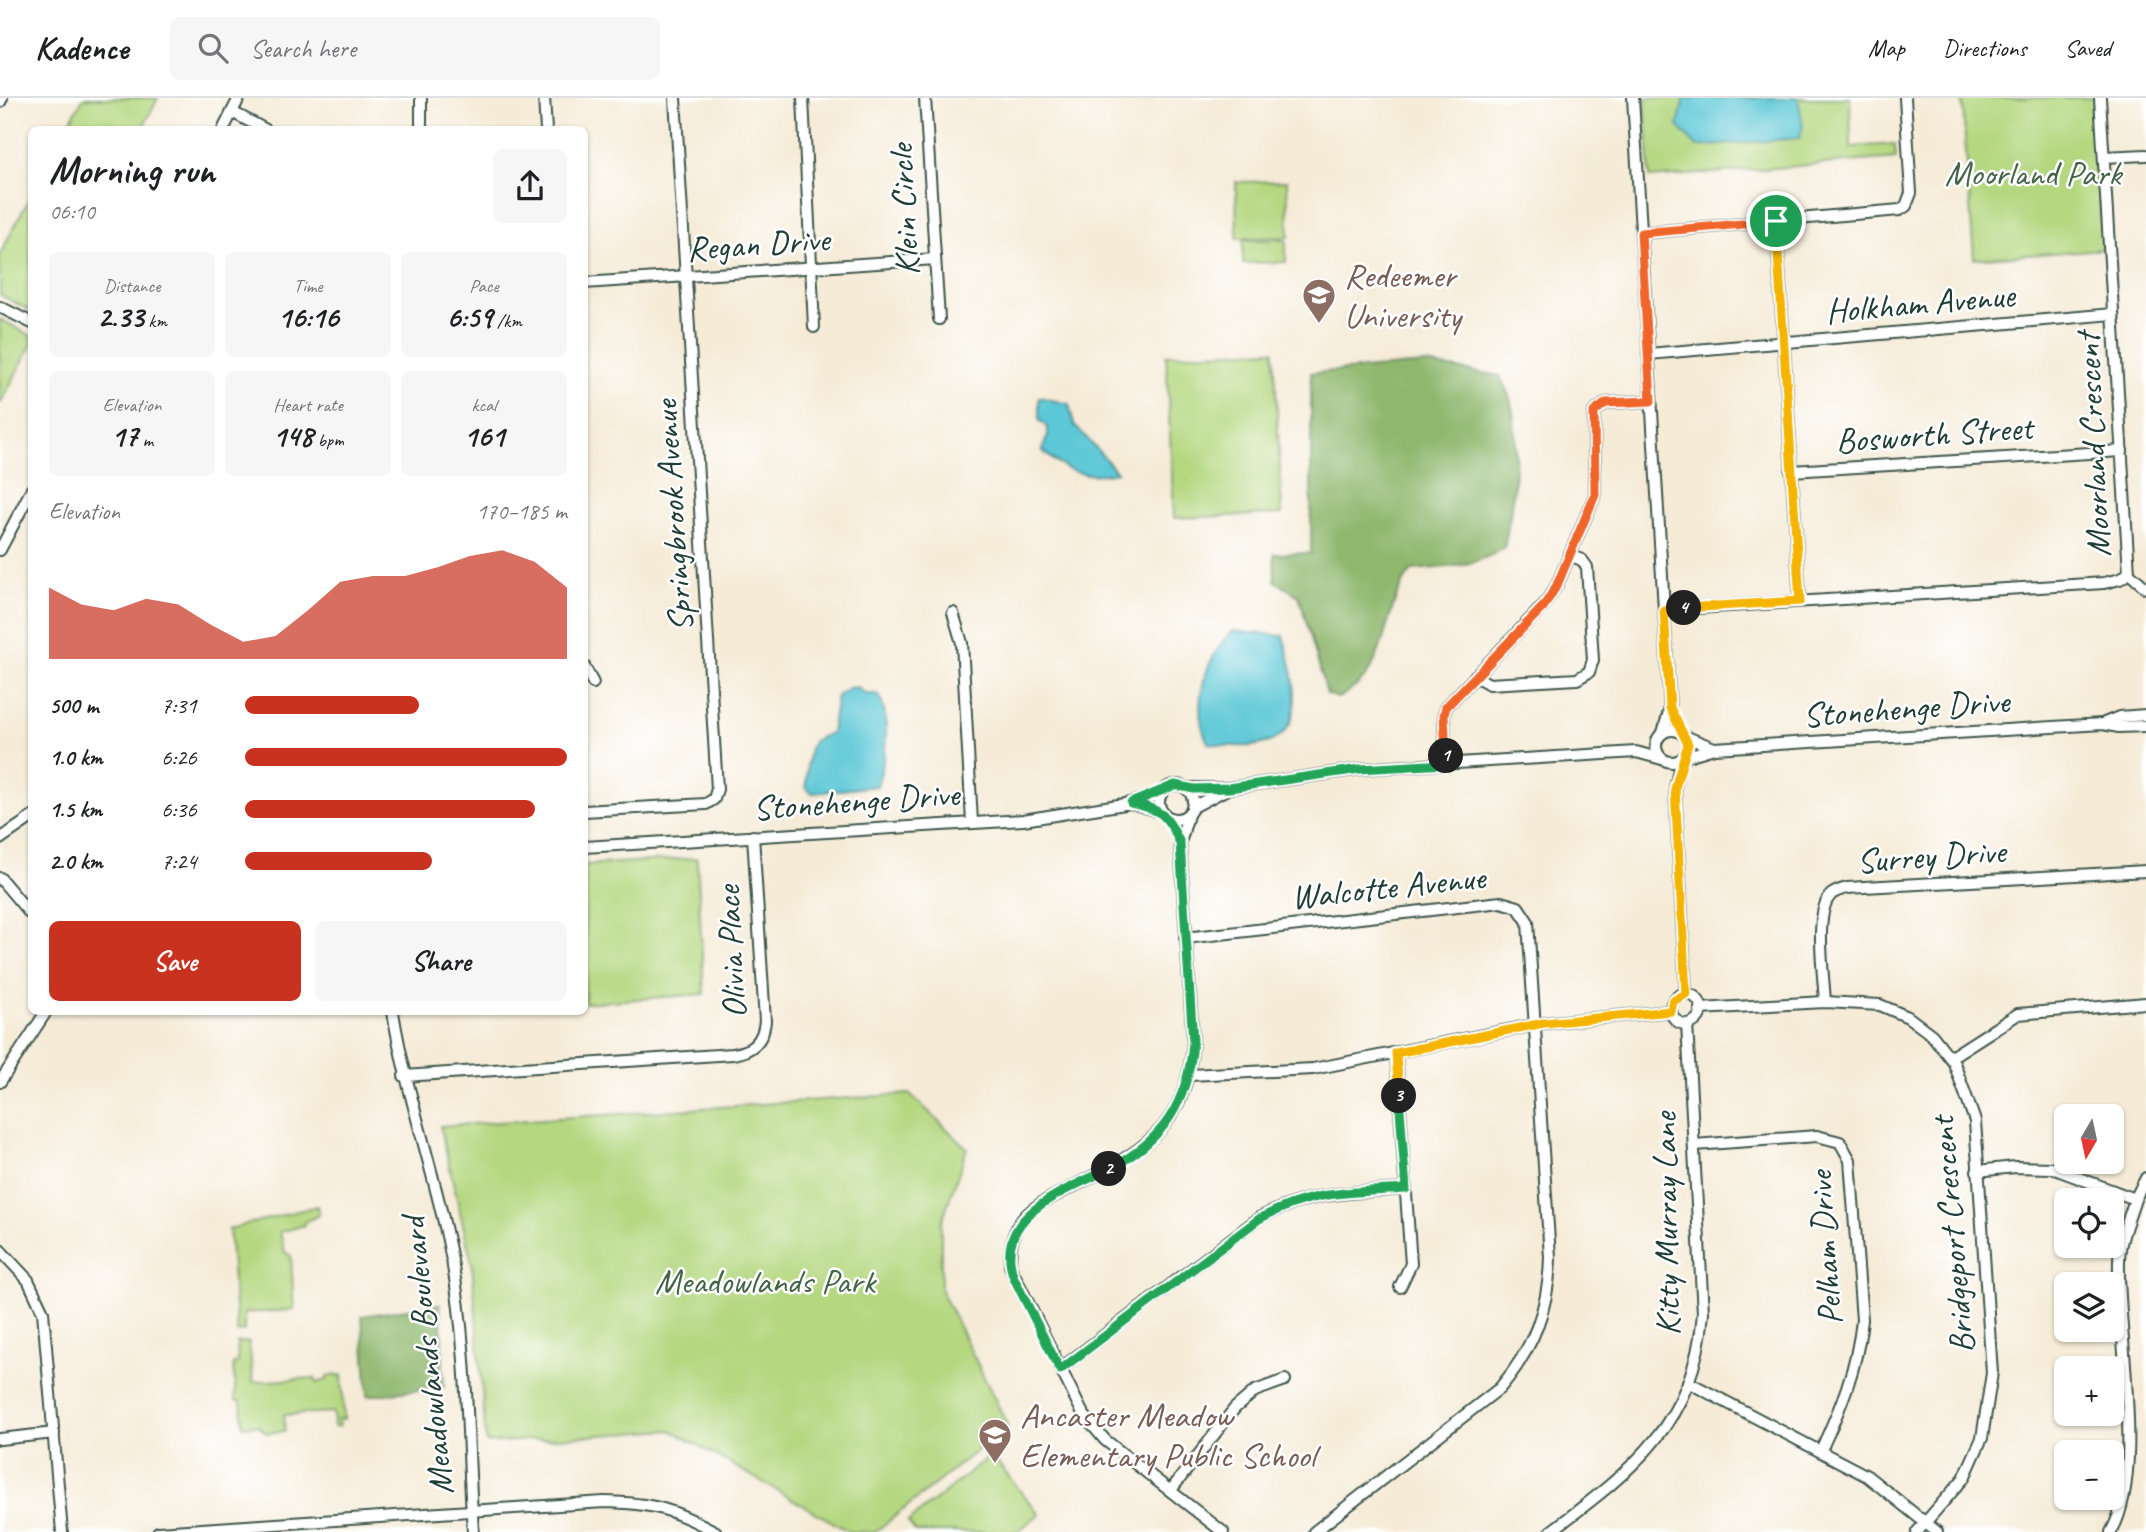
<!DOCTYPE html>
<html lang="en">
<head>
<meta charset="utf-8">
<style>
	body { margin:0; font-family:Caveat,sans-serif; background:#f6f6f6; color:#202124; height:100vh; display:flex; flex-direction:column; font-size:26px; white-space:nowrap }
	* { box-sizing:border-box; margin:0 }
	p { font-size:23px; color:#757577 }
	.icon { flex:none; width:38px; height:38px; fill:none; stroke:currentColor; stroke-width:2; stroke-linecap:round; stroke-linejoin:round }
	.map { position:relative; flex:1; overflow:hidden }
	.panel { position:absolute; left:28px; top:28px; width:560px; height:889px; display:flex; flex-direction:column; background:#fff; border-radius:10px; box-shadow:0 2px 5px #0004 }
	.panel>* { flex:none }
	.needle { width:46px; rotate:189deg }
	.buttons { position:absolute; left:2054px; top:1006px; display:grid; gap:14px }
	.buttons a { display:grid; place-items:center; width:70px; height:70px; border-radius:10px; background:#fff; box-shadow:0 2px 5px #0004; font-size:35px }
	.pin { position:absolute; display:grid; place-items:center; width:60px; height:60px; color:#fff; margin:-30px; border:4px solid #fff; border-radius:50%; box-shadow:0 2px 7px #0007 }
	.km { position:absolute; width:35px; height:35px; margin:-18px; border-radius:50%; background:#222; color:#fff; font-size:19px; line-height:35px; text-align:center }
	.round { display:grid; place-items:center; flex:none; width:74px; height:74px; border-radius:10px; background:#f6f6f6 }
	.head { display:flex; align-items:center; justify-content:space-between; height:119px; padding:0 21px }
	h1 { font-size:38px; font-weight:600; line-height:52px }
	.metrics { display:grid; grid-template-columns:repeat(3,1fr); gap:10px; height:119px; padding:7px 21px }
	.metrics div { display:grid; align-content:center; border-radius:10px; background:#f6f6f6; text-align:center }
	.metrics b { font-size:30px; font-weight:600 }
	.metrics small { font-size:19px; font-weight:400 }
	.metrics p { font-size:19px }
	.chart { height:196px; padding:14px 21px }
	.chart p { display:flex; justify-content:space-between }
	.chart svg { width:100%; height:126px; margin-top:7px; fill:#c8321e; opacity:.7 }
	.action { display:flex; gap:14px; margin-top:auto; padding:14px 21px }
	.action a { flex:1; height:80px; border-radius:10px; background:#c8321e; color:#fff; font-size:28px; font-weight:600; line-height:80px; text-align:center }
	.action a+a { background:#f6f6f6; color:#202124 }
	ul { padding:0 21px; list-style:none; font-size:23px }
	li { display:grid; grid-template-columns:112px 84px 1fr; align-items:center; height:52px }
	li i { height:18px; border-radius:9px; background:#c8321e }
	header { display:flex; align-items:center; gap:42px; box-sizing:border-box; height:98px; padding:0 35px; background:#fff; border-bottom:2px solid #e0e0e0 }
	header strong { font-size:33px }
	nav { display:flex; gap:38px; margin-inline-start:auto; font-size:24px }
	.search { width:490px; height:63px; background:#f6f6f6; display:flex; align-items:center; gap:18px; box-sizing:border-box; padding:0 24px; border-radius:10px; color:#757577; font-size:26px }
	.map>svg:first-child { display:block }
	.green { fill:#b4d77f; stroke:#6a8a5a; stroke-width:2 }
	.forest { fill:#8fb86e; stroke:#577a51; stroke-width:2 }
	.water { fill:#5cc7d6; stroke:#3e8285; stroke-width:2 }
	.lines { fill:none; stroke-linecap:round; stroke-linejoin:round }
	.minor-casing { stroke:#3f574c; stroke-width:14 }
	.minor { stroke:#fff; stroke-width:10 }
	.split-1-casing { stroke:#fff; stroke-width:14 }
	.split-2-casing { stroke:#fff; stroke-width:14 }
	.split-3-casing { stroke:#fff; stroke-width:14 }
	.split-4-casing { stroke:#fff; stroke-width:14 }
	.split-5-casing { stroke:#fff; stroke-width:14 }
	.split-1 { stroke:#f0652b; stroke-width:9 }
	.split-2 { stroke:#22a559; stroke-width:9 }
	.split-3 { stroke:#22a559; stroke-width:9 }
	.split-4 { stroke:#f5b400; stroke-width:9 }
	.split-5 { stroke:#f5b400; stroke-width:9 }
	.labels { text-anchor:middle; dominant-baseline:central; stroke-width:5; stroke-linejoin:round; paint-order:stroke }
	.park-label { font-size:35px; fill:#446447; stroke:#fff }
	.street-label { font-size:35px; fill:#1f3d34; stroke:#fff }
	.education-label { font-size:35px; fill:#785e54; stroke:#fff; text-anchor:start }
</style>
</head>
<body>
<header>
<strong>Kadence</strong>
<div class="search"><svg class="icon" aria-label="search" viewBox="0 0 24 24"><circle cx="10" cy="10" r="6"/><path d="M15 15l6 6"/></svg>Search here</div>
<nav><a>Map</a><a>Directions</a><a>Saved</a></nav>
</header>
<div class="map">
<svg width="2146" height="1434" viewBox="0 0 2146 1434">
	<rect width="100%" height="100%" fill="#fff"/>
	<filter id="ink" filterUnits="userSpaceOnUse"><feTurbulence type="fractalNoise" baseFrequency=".0143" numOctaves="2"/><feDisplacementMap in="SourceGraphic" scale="14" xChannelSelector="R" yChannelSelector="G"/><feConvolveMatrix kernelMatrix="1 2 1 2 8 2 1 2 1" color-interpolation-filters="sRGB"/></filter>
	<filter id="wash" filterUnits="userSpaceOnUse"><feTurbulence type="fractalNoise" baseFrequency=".00686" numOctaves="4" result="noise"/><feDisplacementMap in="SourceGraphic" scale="28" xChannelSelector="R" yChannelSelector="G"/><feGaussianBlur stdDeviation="1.57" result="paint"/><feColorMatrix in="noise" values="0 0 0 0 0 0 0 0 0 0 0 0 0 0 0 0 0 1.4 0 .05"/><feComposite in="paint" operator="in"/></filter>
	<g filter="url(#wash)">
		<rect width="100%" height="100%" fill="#f5ebd7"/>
		<!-- green -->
		<g class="green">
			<path d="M83,0H158L142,31H66Z"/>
			<path d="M1645,0H1850L1851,49L1895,46L1896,60L1650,80Z"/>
			<path d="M1962,0H2094L2103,151L1974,161Z"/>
			<path d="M1287,83L1289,139L1237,140L1236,84Z"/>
			<path d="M31,97V213L0,197V156Z"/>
			<path d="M1243,142H1286V164L1243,165Z"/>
			<path d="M0,221L31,238L32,246L0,306Z"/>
			<path d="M1274,252L1282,416L1174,420L1166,257Z"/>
			<path d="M697,760L704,896L585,905V767Z"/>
			<path d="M910,996L967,1050L941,1126V1192L1008,1328L875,1434H850L671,1332L486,1345L472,1165L440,1028Z"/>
			<path d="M317,1108L319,1117L304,1124L305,1127L280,1134L285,1154L291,1158L294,1212L244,1215V1233L237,1234L229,1131Z"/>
			<path d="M249,1244L253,1284L315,1280L316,1285L327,1282V1278L342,1277L344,1321H338L339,1329H334L333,1314L284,1317L285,1333L266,1335L258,1327L243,1328L241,1303H236L233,1266L238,1265L237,1245Z"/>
			<path d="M991,1357L1039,1416L1017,1434H916L908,1424Z"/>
		</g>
		<!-- forest -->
		<g class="forest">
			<path d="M1425,266L1500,278C1504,288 1511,299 1512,309C1520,352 1513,407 1504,450C1475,469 1446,469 1412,472C1378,514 1393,574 1338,600L1327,596L1299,498L1275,483L1274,456L1311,455V275Z"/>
			<path d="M440,1206L444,1289L368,1298L362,1218Z"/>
		</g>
		<!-- water -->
		<g class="water">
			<path d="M1684,0H1798L1803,28L1799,40C1764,43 1732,46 1697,49L1678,28Z"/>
			<path d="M1039,299L1069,306L1074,326L1117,374C1086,381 1064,374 1042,352L1048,337L1046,327L1039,322Z"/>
			<path d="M1232,533L1283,538C1307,613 1302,662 1208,645C1190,608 1205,561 1232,533Z"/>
			<path d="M858,589L865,596H878C892,623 885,661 877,688L812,695L806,690C806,680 807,647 815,642C820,639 827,637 831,635L837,598L849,590Z"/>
		</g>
	</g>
	<g filter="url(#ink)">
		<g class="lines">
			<defs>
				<g id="minor">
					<path d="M544,0L546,32"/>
					<path d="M803,0L814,229"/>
					<path d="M925,0L939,221"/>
					<path d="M1633,0L1670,610L1663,635"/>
					<path d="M2100,0L2129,475"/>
					<path d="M0,4L2,0"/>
					<path d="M232,14L266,32"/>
					<path d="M223,32L239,0"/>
					<path d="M421,32V0"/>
					<path d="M2104,59L2146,57"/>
					<path d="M1776,123L1800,503"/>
					<path d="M1641,135L1900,112L1906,108L1911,95L1905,0"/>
					<path d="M584,185L935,161"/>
					<path d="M0,209L32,225"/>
					<path d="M1648,256L2113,216"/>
					<path d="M1791,373L2122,353"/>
					<path d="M0,452L32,391"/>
					<path d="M2129,475L2146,490"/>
					<path d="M1664,512L2104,485L2120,481L2129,475"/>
					<path d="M953,515L962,545L972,724"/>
					<path d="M584,568L593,585"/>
					<path d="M1475,578L1489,586L1577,581L1589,574L1593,562L1587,469L1582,462L1571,458"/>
					<path d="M2102,626L2119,619L2146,617"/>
					<circle cx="1672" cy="648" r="16"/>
					<path d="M1684,638L1714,650"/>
					<path d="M1684,659L1714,650L2102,626L2119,629L2146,628"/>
					<path d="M1681,662L1675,690L1686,896"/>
					<path d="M1446,666L1444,617L1446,609L1544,507L1557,487L1595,397L1594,314L1606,305L1651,303"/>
					<circle cx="1176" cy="704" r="17"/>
					<path d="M1186,690H1229L1360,671L1636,654L1662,661"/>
					<path d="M1131,705L1162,714"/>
					<path d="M1193,709L1227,691"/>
					<path d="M584,713L706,706L714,701L717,691L675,0"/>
					<path d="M1188,717L1180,745L1193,944C1186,1032 1142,1054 1070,1090C1054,1099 1033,1107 1022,1122C1011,1136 1010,1152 1010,1168L1083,1316L1105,1342L1223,1434"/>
					<path d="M0,741L32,719"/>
					<path d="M584,749L1023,722L1131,705L1162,695"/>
					<path d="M0,780L32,818"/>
					<path d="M1185,840L1501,804L1518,809L1528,824L1550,1159C1549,1210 1533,1251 1500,1290L1314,1434"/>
					<circle cx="1686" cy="911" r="15"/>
					<path d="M1825,904C1824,880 1813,811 1832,796C1836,793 1843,791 1847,790L2146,773"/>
					<path d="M1700,911L1825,904L1880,907L1908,919L1932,937L1954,965L1975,1023L1992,1275L1982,1340L1964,1380L1917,1434"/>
					<path d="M393,914C406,995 434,1072 450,1152C468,1244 467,1341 473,1434"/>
					<path d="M1396,955L1411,1166L1400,1189"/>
					<path d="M1951,959L2018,916L2146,905"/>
					<path d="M1190,977L1313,971L1544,925L1671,913"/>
					<path d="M404,978L733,956C753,953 763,943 765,923L753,738"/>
					<path d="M0,984L46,914"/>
					<path d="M1694,1047L1817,1038L1840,1044L1850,1062L1862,1222C1857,1270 1841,1309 1821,1352"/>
					<path d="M1977,1073L2015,1069L2052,1070L2135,1101C2129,1121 2119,1142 2119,1163C2117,1234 2146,1375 2111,1434"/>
					<path d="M2135,1101L2146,1080"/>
					<path d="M0,1152L28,1182L43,1214L62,1434"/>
					<path d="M1060,1271L1259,1120C1313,1093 1347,1095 1406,1091"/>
					<path d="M1688,1284L1867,1378L1937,1434"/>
					<path d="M0,1341L54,1335"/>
					<path d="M1171,1392L1235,1310L1255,1293L1285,1282"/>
					<path d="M158,1434L604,1404C653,1405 673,1411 716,1434"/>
					<path d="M1550,1434C1632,1372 1694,1327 1703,1215L1687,926"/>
				</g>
			</defs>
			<!-- minor casing -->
			<use href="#minor" class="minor-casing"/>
			<!-- minor -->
			<use href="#minor" class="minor"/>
		</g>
	</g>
	<g class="lines" filter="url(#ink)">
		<defs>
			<path id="split-1" d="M1446,658L1444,617L1446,609L1544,508L1557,487L1595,397L1594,314L1606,305L1651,303L1641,135L1776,123"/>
			<path id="split-2" d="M1109,1071C1163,1043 1188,1005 1193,944L1180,745C1166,716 1163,712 1131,705L1175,687L1194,691L1229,690L1360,671L1446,666V658"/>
			<path id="split-3" d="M1109,1071C1065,1093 991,1117 1014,1180L1060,1272L1259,1121C1313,1092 1347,1095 1406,1091L1399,998"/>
			<path id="split-4" d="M1399,998L1396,955L1544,925L1671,913L1673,903L1686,896L1675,690L1688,646L1670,610L1664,512L1684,510"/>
			<path id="split-5" d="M1684,510L1800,503L1776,123"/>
		</defs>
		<!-- split-1 casing -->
		<use href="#split-1" class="split-1-casing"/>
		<!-- split-2 casing -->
		<use href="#split-2" class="split-2-casing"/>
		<!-- split-3 casing -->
		<use href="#split-3" class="split-3-casing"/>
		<!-- split-4 casing -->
		<use href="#split-4" class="split-4-casing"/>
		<!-- split-5 casing -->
		<use href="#split-5" class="split-5-casing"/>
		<!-- split-1 -->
		<use href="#split-1" class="split-1"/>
		<!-- split-2 -->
		<use href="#split-2" class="split-2"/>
		<!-- split-3 -->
		<use href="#split-3" class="split-3"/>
		<!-- split-4 -->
		<use href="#split-4" class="split-4"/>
		<!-- split-5 -->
		<use href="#split-5" class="split-5"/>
	</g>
	<!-- icons -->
	<defs>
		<symbol id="university-pin" viewBox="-11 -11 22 30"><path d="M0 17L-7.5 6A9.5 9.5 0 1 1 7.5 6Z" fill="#8d6e63" stroke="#fff"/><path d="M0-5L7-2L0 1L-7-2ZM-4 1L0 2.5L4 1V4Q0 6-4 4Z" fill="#fff"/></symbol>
		<symbol id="school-pin" viewBox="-11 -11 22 30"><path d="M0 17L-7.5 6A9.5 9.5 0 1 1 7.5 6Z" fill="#8d6e63" stroke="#fff"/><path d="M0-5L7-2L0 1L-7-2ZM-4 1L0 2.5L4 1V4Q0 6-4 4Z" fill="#fff"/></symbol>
	</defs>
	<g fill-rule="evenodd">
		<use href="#university-pin" x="1300" y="178" width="38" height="52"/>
		<use href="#school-pin" x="976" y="1318" width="38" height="52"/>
	</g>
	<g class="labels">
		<!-- park labels -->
		<g class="park-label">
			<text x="2033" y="75">Moorland Park</text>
			<text x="765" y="1183">Meadowlands Park</text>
		</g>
		<!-- street labels -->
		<g class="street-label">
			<text transform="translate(904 112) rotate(-93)">Klein Circle</text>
			<text transform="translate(758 146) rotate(-4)">Regan Drive</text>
			<text transform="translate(1920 205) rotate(-5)">Holkham Avenue</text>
			<text transform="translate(1934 336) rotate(-4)">Bosworth Street</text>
			<text transform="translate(2093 347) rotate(-93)">Moorland Crescent</text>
			<text transform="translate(673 418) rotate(-94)">Springbrook Avenue</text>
			<text transform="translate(1906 610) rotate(-4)">Stonehenge Drive</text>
			<text transform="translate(856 703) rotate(-4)">Stonehenge Drive</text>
			<text transform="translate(1931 758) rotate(-4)">Surrey Drive</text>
			<text transform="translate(1388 789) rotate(-6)">Walcotte Avenue</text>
			<text transform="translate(731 854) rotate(-93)">Olivia Place</text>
			<text transform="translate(1666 1126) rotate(-91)">Kitty Murray Lane</text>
			<text transform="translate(1952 1137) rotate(-95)">Bridgeport Crescent</text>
			<text transform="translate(1825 1150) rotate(-94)">Pelham Drive</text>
			<text transform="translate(427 1258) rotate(-96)">Meadowlands Boulevard</text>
		</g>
		<!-- education labels -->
		<g class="education-label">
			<text x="1344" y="177">Redeemer<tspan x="1344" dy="40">University</tspan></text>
			<text x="1020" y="1317">Ancaster Meadow<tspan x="1020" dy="40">Elementary Public School</tspan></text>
		</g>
	</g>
</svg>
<div class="buttons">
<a><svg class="needle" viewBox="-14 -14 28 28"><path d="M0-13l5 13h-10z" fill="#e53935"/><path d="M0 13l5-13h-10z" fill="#757577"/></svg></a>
<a><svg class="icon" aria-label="locate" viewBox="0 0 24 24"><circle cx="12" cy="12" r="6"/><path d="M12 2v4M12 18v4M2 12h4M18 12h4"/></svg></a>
<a><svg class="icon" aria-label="layers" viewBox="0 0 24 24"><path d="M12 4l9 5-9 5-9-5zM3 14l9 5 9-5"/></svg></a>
<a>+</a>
<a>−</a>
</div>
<div class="pin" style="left:1776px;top:123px;background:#1e9e55"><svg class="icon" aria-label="arrive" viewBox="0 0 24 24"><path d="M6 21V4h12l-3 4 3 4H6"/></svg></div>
<b class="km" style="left:1446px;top:658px">1</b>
<b class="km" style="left:1109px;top:1071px">2</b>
<b class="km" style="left:1399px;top:998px">3</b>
<b class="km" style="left:1684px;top:510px">4</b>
<section class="panel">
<div class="head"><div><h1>Morning run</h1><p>06:10</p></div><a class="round"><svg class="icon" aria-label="share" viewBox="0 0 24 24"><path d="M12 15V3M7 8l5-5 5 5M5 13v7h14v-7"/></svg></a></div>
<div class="metrics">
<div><p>Distance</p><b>2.33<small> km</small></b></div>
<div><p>Time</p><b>16:16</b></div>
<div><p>Pace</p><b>6:59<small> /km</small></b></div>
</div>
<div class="metrics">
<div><p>Elevation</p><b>17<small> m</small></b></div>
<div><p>Heart rate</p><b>148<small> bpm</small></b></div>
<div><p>kcal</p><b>161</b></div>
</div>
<div class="chart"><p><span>Elevation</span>170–185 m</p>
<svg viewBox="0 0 160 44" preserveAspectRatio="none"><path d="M0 44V19L10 25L20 27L30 23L40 25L50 32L60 38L70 36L80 27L90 17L100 15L110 15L120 12L130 8L140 6L150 10L160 19V44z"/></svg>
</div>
<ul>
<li><b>500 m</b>7:31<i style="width:54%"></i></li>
<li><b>1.0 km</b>6:26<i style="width:100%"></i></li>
<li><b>1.5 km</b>6:36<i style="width:90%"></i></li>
<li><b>2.0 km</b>7:24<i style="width:58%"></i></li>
</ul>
<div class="action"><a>Save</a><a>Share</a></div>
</section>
</div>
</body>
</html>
